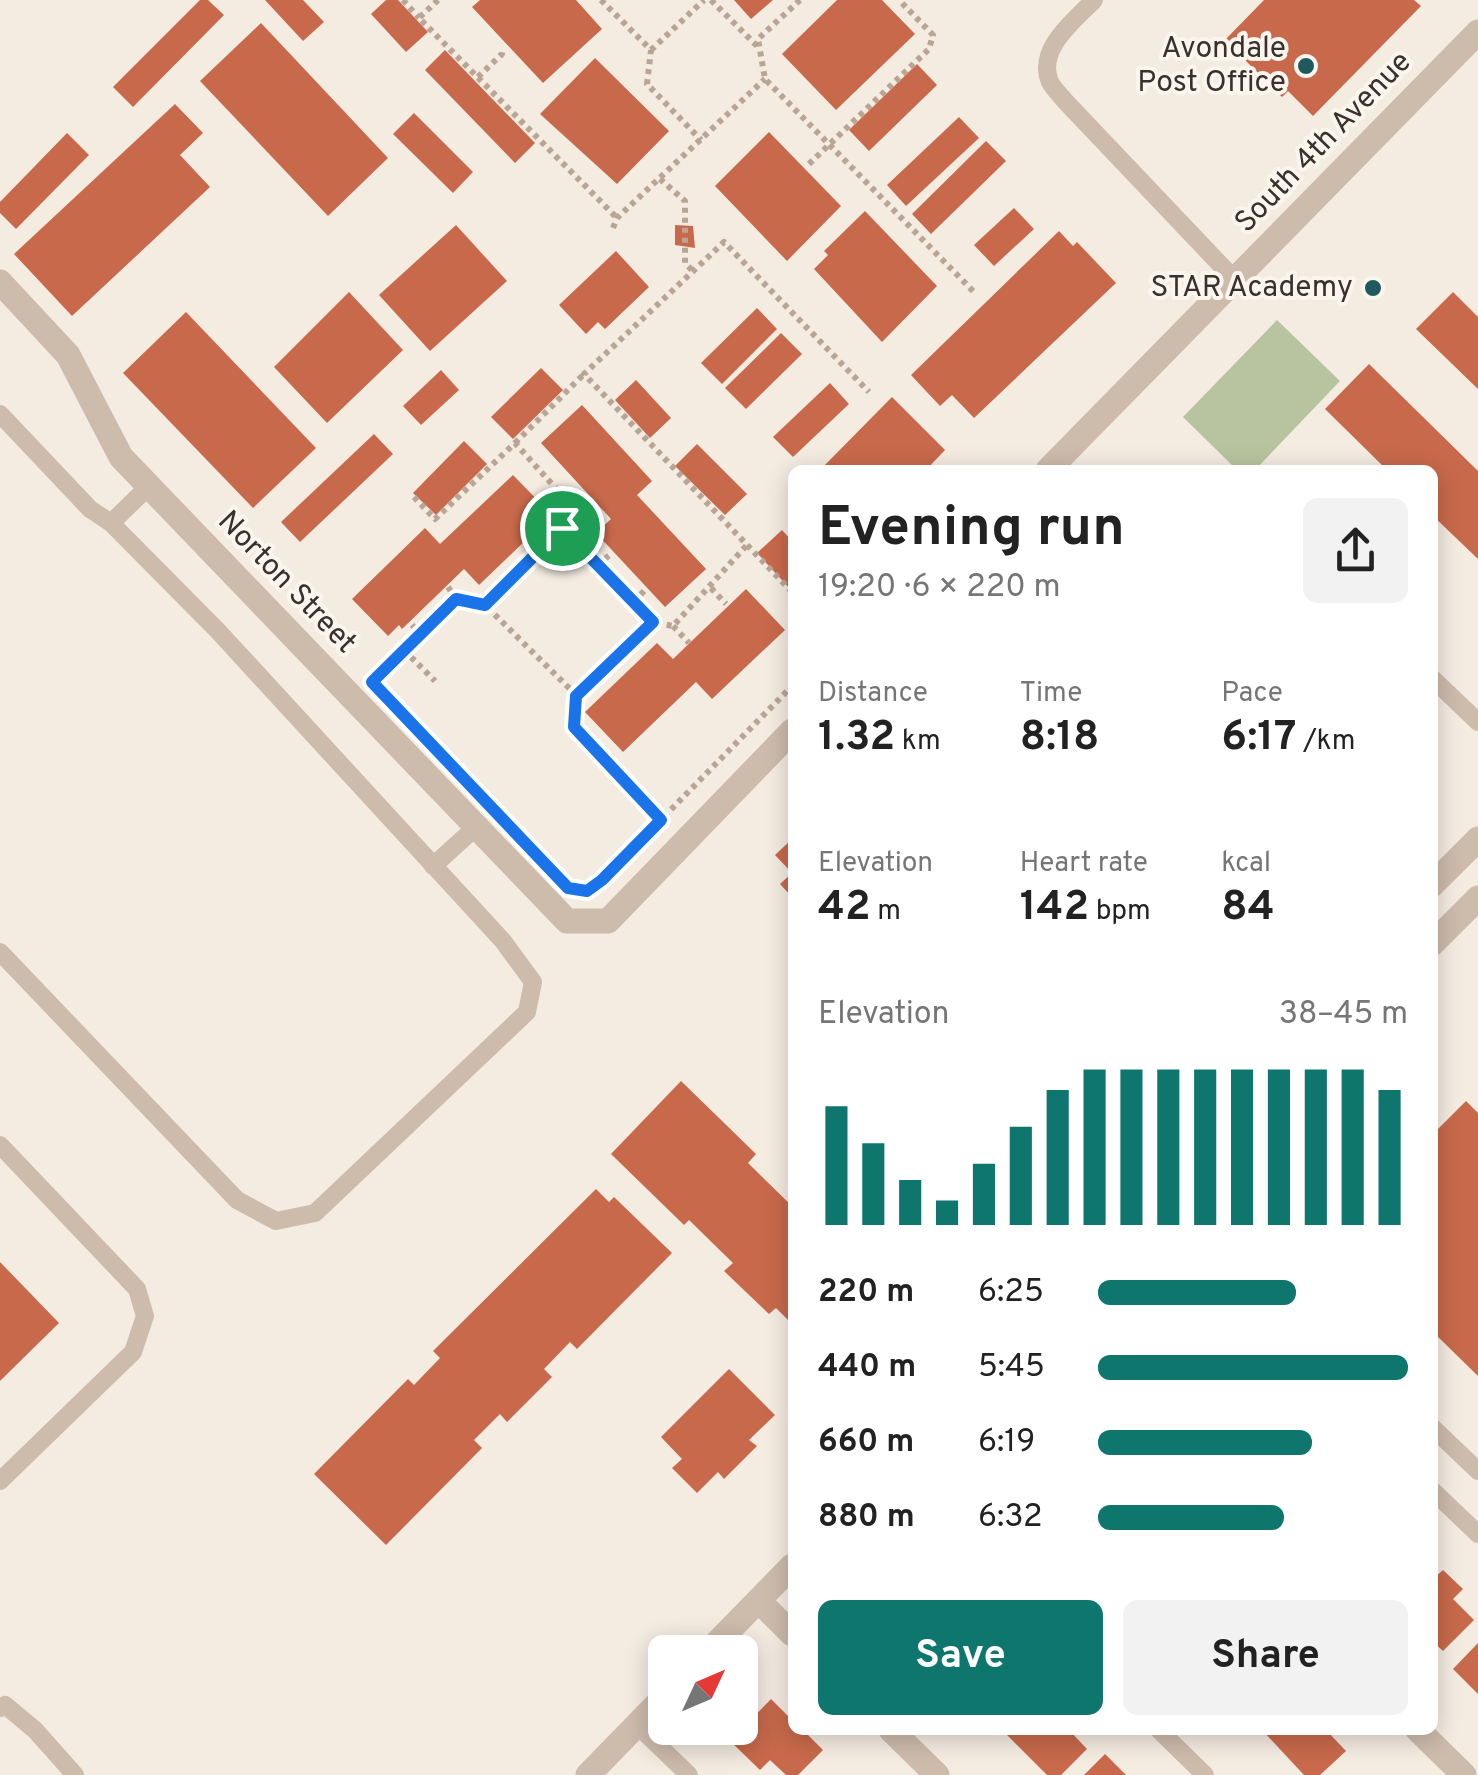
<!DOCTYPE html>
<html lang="en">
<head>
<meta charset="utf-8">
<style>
	body { margin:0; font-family:Overpass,sans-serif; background:#f2f2f2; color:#222; height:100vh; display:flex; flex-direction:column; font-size:38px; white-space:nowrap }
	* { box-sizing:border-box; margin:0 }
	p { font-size:32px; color:#767676 }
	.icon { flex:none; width:55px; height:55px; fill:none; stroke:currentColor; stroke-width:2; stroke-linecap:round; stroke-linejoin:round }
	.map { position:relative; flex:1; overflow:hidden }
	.sheet { position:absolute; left:788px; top:465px; width:650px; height:1270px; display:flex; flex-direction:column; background:#fff; border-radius:15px; box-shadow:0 5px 25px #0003 }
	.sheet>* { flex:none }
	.needle { width:65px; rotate:46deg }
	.fabs { position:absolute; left:648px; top:1635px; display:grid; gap:20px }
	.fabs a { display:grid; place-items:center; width:110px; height:110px; border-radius:15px; background:#fff; box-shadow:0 5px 25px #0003; font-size:50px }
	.pin { position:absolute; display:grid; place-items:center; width:85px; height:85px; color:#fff; margin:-42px; border:5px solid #fff; border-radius:50%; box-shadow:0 2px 10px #0007 }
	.round { display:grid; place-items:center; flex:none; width:105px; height:105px; border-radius:15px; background:#f2f2f2 }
	.overview { display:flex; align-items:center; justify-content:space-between; height:170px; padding:0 30px }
	h1 { font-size:55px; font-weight:700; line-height:75px }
	.stats { display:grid; grid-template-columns:repeat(3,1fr); gap:15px; height:170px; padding:10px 30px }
	.stats div { display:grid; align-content:center }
	.stats b { font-size:42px; font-weight:700 }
	.stats small { font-size:28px; font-weight:400 }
	.stats p { font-size:28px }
	.chart { height:280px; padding:20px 30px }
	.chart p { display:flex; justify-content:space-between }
	.chart svg { width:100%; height:180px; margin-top:10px; stroke:#0f766e; stroke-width:6 }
	.button { display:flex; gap:20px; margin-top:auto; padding:20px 30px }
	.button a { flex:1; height:115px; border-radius:15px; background:#0f766e; color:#fff; font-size:40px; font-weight:700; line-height:115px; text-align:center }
	.button a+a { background:#f2f2f2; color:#222 }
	ul { padding:0 30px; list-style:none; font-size:32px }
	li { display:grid; grid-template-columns:160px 120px 1fr; align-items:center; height:75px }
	li i { height:25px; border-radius:12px; background:#0f766e }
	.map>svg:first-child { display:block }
	.green { fill:#b8c4a0 }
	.building { fill:#c8694b }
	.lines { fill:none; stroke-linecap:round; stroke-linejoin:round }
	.path { stroke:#b9a596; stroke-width:6; stroke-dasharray:5 5; stroke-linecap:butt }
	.service { stroke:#cdbbac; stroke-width:18 }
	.minor { stroke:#cdbbac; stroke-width:25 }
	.route-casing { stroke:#fff; stroke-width:20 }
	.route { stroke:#1a73e8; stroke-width:12 }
	.poi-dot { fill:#1f5a5e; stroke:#fbf5ee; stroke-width:4 }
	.labels { text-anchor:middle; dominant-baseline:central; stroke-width:8; stroke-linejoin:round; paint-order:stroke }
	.poi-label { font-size:30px; fill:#3b302b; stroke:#fbf5ee; text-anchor:end }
	.street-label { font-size:30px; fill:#3b302b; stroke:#fbf5ee }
</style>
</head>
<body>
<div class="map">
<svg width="1478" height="1775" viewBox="0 0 1478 1775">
	<rect width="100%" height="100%" fill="#f4ebe1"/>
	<!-- green -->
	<path class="green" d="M1277,320L1340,381L1255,470H1237L1183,417Z"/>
	<!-- building -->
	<g class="building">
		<path d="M200,0H208L224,15L133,107L113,87Z"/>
		<path d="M265,0H303L324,22L303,41Z"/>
		<path d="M386,0H398L428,32L406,52L371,14Z"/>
		<path d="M480,0H576L602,29L543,83L472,7Z"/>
		<path d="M734,0H773L751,19Z"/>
		<path d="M837,0H882L915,34L836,110L782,54Z"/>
		<path d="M1264,0H1414L1421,6L1313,116L1288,91L1282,97L1225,40Z"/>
		<path d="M261,23L388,158L328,216L200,81Z"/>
		<path d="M445,50L535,143L515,163L425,70Z"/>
		<path d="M595,58L669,131L617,184L540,114Z"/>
		<path d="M917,64L937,85L869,151L849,130Z"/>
		<path d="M175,104L203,133L180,155L210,187L72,316L14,254Z"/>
		<path d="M414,113L473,172L453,193L393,134Z"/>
		<path d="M959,117L979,138L906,206L887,185Z"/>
		<path d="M769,132L841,206L787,261L715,186Z"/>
		<path d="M67,133L89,155L16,229L0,213V202Z"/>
		<path d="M986,141L1006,161L931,234L912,214Z"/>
		<path d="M1014,208L1034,229L994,266L974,245Z"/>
		<path d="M865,211L937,286L882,342L814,269L828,255L824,251Z"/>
		<path d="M456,225L507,281L430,351L379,295Z"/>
		<path d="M675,225L693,226L695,248L675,245Z"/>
		<path d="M1059,231L1073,246L1077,242L1116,283L974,418L952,395L940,406L911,375Z"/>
		<path d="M616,251L649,287L605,329L598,322L586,334L559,305Z"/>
		<path d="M349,292L403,350L327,423L274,367Z"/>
		<path d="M1453,292L1478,317V389L1416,329Z"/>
		<path d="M757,308L777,329L722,384L701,363Z"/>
		<path d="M186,312L316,448L253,508L123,373Z"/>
		<path d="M781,333L802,354L746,409L725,388Z"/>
		<path d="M1369,364L1478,471V559L1432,515V470H1387L1325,409Z"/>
		<path d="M541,368L563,390L513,439L491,417Z"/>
		<path d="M441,370L459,390L421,425L403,406Z"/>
		<path d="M636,380L671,418L650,438L615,400Z"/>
		<path d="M830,383L849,404L793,457L773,437Z"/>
		<path d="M892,397L945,450L926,470H820Z"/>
		<path d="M582,405L652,481L637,495L706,569L665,607L596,533L611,519L541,443Z"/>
		<path d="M374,434L393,454L300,542L281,522Z"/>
		<path d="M464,441L487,464L436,515L413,493Z"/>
		<path d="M697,444L747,494L725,515L675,466Z"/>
		<path d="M513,475L552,515L479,585L464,569L402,629L399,625L388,636L352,599L425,528L440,544Z"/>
		<path d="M782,530L792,541V591L757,553Z"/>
		<path d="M746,589L785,630L712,699L696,682L623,752L585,712L657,643L673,659Z"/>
		<path d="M792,839V897L780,884L792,873L775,855Z"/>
		<path d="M681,1081L756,1154L748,1163L792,1206V1324L776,1308L769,1314L724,1271L733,1263L689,1220L684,1225L611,1154Z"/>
		<path d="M1466,1101L1478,1113V1376L1432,1331V1135Z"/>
		<path d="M596,1189L609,1202L614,1197L672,1253L577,1349L570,1342L544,1369L552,1377L507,1422L500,1414L474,1440L482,1448L386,1545L314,1474L408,1379L414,1385L440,1358L433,1351Z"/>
		<path d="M0,1262L59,1323L0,1381Z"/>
		<path d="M729,1369L775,1415L749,1440L757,1446L724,1479L718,1472L697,1493L672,1468L682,1459L661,1437Z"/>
		<path d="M1443,1570L1463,1589L1453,1599L1474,1620L1443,1651L1432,1641V1580Z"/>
		<path d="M1478,1643V1694L1453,1669Z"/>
		<path d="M771,1699L792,1720V1730H803L823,1750L798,1775H786L770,1760L760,1770L730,1741Z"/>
		<path d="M1002,1730H1069L1087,1749L1061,1775H1047Z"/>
		<path d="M1262,1730H1326L1346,1751L1320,1775H1304Z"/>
		<path d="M1105,1754L1126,1775H1084Z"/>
	</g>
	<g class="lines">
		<!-- path -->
		<g class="path">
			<path d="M403,0L419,18"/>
			<path d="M438,0L419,18L617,218"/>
			<path d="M601,0L651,50L647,84L701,140"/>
			<path d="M711,0L759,48"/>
			<path d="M800,0L758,39L765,79L974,292"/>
			<path d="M651,50L704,0"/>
			<path d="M478,77L502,54L503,49"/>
			<path d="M809,164L929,49L933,35L899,0"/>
			<path d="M660,179L685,201V263L693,271"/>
			<path d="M613,228L617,218L765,79"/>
			<path d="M515,443L584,374"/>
			<path d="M414,497L435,519L515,443L578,513"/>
			<path d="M562,528L578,513L584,514L594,506"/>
			<path d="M597,565L611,554"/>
			<path d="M448,587L456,599"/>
			<path d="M711,588L726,604"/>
			<path d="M792,592L584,374L724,242L869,392"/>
			<path d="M634,602L644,591"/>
			<path d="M485,605L562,528L653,622"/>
			<path d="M412,625L421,634"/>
			<path d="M673,626L689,643"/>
			<path d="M404,650L435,681"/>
			<path d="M373,681L456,599L485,605L577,696L574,727L661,820"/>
			<path d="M577,696L653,622L673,626L747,545"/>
			<path d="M584,891L602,880L792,686"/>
		</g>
		<!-- service -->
		<g class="service">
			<path d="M1094,0C1075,20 1036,49 1050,82C1053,88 1060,95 1065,101L1235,280"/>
			<path d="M0,414L90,509L111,523L218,631L503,941L533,982L527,1012L315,1213L276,1221L237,1200L0,952"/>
			<path d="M111,523L149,486"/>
			<path d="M1432,678L1478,722"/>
			<path d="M433,866L476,827"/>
			<path d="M0,1145L137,1289L145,1316L133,1352L0,1481"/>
			<path d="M1432,1427L1478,1471"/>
			<path d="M1432,1490L1478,1534"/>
			<path d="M0,1708L5,1705L35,1730L75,1775"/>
			<path d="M637,1725L689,1775"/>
			<path d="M1159,1730L1205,1775"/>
		</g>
		<!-- minor -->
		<g class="minor">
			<path d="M0,282L68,355L121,457L567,921H608L792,731"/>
			<path d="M1048,470L1478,32"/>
			<path d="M1432,885L1478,839"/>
			<path d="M1432,944L1478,898"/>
			<path d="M759,1601L792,1634"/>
			<path d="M708,1652L792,1566"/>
			<path d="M891,1730L937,1775"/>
			<path d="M1418,1730L1464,1775"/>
			<path d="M588,1775L665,1696"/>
		</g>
	</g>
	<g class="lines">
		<defs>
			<path id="route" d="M562,528L653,622L576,696L574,727L661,820L602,880L587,891L568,888L372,682L456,599L485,605Z"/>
		</defs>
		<!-- route casing -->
		<use href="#route" class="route-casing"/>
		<!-- route -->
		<use href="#route" class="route"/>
	</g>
	<!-- markers -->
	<g class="poi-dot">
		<circle cx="1306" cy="66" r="10"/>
		<circle cx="1373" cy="288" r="10"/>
	</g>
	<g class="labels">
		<!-- poi labels -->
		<g class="poi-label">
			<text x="1286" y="49">Avondale<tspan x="1286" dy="34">Post Office</tspan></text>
			<text x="1353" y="288">STAR Academy</text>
		</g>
		<!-- street labels -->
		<g class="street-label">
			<text transform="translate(1324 143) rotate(-46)">South 4th Avenue</text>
			<text transform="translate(286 583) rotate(46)">Norton Street</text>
		</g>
	</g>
</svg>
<div class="fabs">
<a><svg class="needle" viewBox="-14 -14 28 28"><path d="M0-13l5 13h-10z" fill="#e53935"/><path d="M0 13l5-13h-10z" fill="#767676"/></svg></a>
</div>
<div class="pin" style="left:562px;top:528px;background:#1e9e55"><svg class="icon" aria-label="arrive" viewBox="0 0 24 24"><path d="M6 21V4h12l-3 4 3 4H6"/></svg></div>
<section class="sheet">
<div class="overview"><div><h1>Evening run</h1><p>19:20 · 6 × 220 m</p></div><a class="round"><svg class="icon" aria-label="share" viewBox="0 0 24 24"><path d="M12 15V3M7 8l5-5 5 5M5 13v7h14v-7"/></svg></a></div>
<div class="stats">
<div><p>Distance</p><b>1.32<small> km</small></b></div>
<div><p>Time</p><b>8:18</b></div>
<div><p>Pace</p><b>6:17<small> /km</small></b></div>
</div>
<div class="stats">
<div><p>Elevation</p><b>42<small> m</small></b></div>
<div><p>Heart rate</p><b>142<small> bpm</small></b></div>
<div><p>kcal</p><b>84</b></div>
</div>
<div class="chart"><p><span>Elevation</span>38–45 m</p>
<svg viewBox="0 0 160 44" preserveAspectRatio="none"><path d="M5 44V15M15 44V24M25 44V33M35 44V38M45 44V29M55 44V20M65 44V11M75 44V6M85 44V6M95 44V6M105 44V6M115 44V6M125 44V6M135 44V6M145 44V6M155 44V11"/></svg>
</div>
<ul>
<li><b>220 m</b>6:25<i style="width:64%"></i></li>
<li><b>440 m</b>5:45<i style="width:100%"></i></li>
<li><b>660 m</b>6:19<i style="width:69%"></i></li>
<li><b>880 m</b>6:32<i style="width:60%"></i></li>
</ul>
<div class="button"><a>Save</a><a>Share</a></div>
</section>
</div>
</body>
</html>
